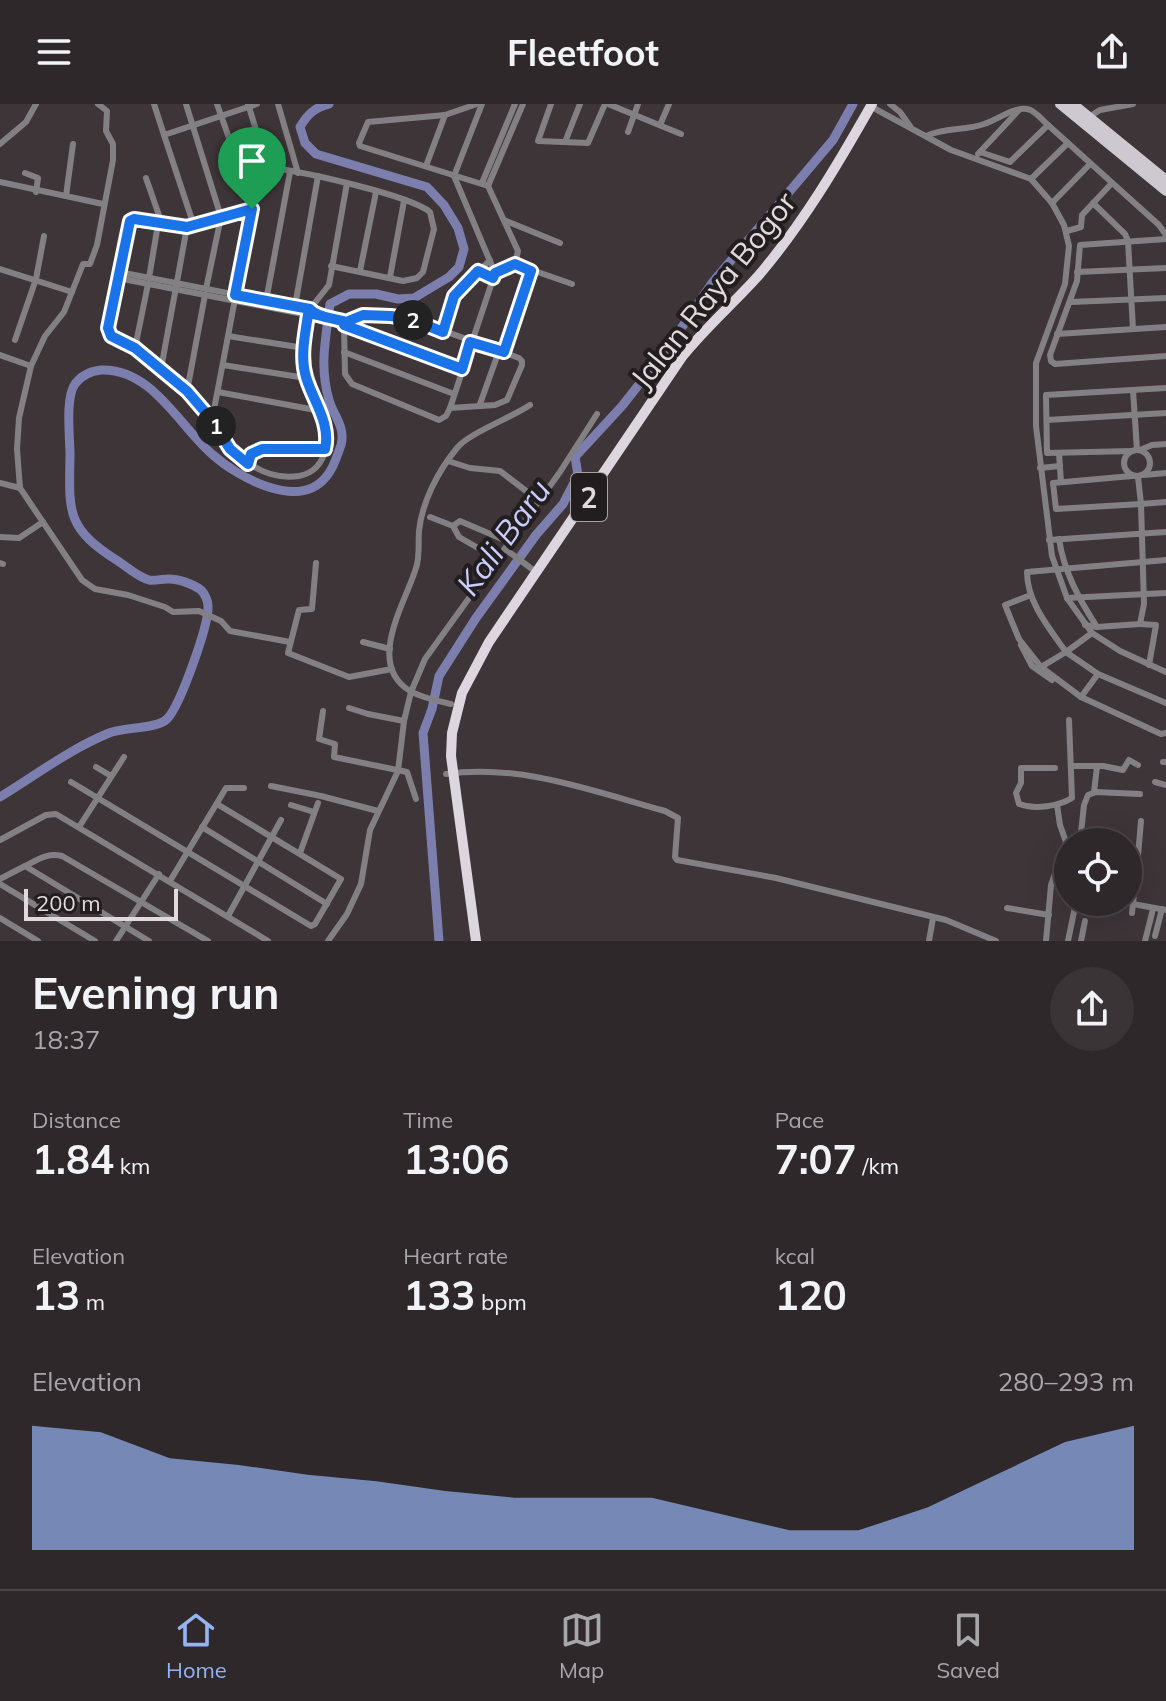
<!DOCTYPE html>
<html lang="en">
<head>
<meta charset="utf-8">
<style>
	body { margin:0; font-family:Mulish,sans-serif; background:#3a3437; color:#f1f3f6; height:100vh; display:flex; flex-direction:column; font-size:30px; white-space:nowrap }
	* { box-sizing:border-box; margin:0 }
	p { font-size:26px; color:#a7a6a9 }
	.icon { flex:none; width:44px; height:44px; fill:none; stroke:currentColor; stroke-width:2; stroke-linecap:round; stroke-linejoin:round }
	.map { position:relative; height:837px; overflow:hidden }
	.side { display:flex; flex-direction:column; background:#2e282b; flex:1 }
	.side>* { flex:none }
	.fabs { position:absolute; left:1054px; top:724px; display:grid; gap:16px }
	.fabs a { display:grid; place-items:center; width:88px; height:88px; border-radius:50%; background:#2e282b; box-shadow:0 8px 32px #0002,0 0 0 2px #494447; font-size:40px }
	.scale { position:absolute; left:24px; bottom:20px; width:154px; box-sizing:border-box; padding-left:8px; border:4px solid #e0dadc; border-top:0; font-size:22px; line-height:28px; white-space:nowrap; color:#e0dadc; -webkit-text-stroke:6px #221d1f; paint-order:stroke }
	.pin { position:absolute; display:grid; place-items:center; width:68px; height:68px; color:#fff; margin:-82px -34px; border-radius:50% 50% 50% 0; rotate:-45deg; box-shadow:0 0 8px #0007 }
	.pin .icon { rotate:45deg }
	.km { position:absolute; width:40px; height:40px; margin:-20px; border-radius:50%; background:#222; color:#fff; font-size:22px; line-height:40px; text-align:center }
	.round { display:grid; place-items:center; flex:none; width:84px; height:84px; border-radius:42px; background:#3a3437 }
	.head { display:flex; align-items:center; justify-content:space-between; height:136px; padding:0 32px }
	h1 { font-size:44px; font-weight:700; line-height:60px }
	.metrics { display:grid; grid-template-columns:repeat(3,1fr); gap:12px; height:136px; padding:8px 32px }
	.metrics div { display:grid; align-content:center }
	.metrics b { font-size:40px; font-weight:700 }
	.metrics small { font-size:22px; font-weight:400 }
	.metrics p { font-size:22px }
	.chart { height:224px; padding:16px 32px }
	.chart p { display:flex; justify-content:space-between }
	.chart svg { width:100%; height:144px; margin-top:8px; fill:#95b2f1; opacity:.7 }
	header { display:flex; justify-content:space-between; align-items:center; height:104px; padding:0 32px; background:#2e282b; font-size:36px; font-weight:700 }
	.tabs { display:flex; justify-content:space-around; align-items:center; height:112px; border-top:2px solid #494447; background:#2e282b; font-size:22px; color:#a7a6a9 }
	.tabs a { display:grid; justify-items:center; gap:4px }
	.tabs .current { color:#95b2f1 }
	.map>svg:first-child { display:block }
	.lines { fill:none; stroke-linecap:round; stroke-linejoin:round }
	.river { stroke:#7c7eae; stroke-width:9 }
	.minor { stroke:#838084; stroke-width:6 }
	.primary { stroke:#cec8d0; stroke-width:10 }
	.trunk { stroke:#dcd6df; stroke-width:10 }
	.route-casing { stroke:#fff; stroke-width:16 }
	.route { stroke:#1a73e8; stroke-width:10 }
	.labels { text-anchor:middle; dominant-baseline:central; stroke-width:8; stroke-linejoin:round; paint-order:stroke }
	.shield { fill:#221d1f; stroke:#a7a1a3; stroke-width:2 }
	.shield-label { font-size:28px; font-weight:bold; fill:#e0dadc }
	.street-label { font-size:30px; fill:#e0dadc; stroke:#221d1f }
	.water-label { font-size:32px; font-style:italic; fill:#cacdfa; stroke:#221d1f }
</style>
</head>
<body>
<header><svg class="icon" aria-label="menu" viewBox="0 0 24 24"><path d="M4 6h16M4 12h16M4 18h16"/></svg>Fleetfoot<svg class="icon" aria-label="share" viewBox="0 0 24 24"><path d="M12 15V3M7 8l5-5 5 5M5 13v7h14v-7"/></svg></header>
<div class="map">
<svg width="1166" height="837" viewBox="0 0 1166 837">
	<rect width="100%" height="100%" fill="#3e3539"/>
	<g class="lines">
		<!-- river -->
		<g class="river">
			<path d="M0,693C36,671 70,645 109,629C124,623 157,625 167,615C180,602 209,521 208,502C208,497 205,490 201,486C193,480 177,474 167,475C161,475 155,477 149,476C138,473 127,463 118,457C66,424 69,409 70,351C70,333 65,294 75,280C81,272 91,267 101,266C152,264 179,322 213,351C238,373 298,407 326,373C334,364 337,352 341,341C346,323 333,311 329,296C319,261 326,234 330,200L349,190H376L398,195L414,194L449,173L459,163L464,145L458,124L444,101L427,83L316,50L305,39L300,23C307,11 315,3 329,0"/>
			<path d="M439,837L423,629L432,605L439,572L476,514L536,431L563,400L578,371L575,353L622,302L667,245L712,179L833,36L853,0"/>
		</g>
		<!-- minor -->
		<g class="minor">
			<path d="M154,0L164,31"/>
			<path d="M186,0L221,113L206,185"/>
			<path d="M217,0L253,102"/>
			<path d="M248,0L268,64"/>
			<path d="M278,0L298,69"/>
			<path d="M482,0L454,72L495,169"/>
			<path d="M551,0L538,37L588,39L605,0"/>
			<path d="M608,0L681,30"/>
			<path d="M890,0L900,8L910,22"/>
			<path d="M870,2L951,46L1031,75L1052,99L1064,121L1069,142L1065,180L1036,259V322L1052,452L1067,494L1092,529L1120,547L1166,568"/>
			<path d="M1089,13L1100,6L1133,0"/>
			<path d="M660,21L669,0"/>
			<path d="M1048,21L1159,121L1166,131"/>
			<path d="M628,28L638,0"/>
			<path d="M926,32C945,23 965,27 984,20C997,16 1013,3 1027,5C1035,6 1042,16 1048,21L1010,58L980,48"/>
			<path d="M565,38L580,0"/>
			<path d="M0,40L26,18L36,0"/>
			<path d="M978,50L1019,6"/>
			<path d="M426,62L445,11"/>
			<path d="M25,69L38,74L36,88"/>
			<path d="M240,69C250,67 260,63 271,64C301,67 409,91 430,108L434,125L423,168L417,174L403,177L331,162"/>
			<path d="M146,74L162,120"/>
			<path d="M1031,75L1068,39"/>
			<path d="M0,78L103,100"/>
			<path d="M482,79L515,0"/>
			<path d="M488,82L523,0"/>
			<path d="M66,92L73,40"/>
			<path d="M1052,99L1090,60"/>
			<path d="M1093,99L1125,130L1128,137L1133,225"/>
			<path d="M504,116L560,139"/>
			<path d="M194,122L164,31L257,0"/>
			<path d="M187,123L134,115L130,117L109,220V229C117,237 127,239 136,245C153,256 173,273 188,288C220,322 242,380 299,372C315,369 323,358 326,343C331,317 312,295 306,272C301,251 304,226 310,205"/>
			<path d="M1067,127L1081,123L1082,111L1112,79"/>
			<path d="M1166,135L1080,141L1077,177L1050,251L1051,257L1055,260L1166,252"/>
			<path d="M515,160L572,180"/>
			<path d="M0,165L72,188"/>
			<path d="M360,167L376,88"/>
			<path d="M119,168L310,205"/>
			<path d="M1077,168L1166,164"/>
			<path d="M390,173L404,97"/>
			<path d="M118,174L308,211L313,210L310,205L329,181L347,79"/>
			<path d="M149,174L158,120"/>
			<path d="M266,197L290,68"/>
			<path d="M1071,198L1166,194"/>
			<path d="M295,202L318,72"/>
			<path d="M313,210L346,218"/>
			<path d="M363,211L411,215L519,254L522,257V261L507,296L495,301L450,304L446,312L439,316L352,280L345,270L344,221L346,218Z"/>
			<path d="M344,221L462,265"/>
			<path d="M443,228L454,192L490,156"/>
			<path d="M1057,230L1166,223"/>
			<path d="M228,232L304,244"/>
			<path d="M15,236L36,175L44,132"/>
			<path d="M135,244L148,180"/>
			<path d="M344,248L454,290"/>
			<path d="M504,248L531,167"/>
			<path d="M0,251L31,262L45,232L64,208L83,160H90L97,141L113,56V40L106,27L107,7L98,0"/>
			<path d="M223,261L306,274"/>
			<path d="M31,262L19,314L17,345L20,384L82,476L95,485L128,491L165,503L173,508L199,507L221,517L230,527L290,538"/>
			<path d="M161,265L187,123L252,105"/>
			<path d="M1133,286L1137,346"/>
			<path d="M187,287L205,191"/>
			<path d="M218,288L321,307"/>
			<path d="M480,300L499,247"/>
			<path d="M450,304L495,169L515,160L518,147L488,82L360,42L359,39L368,18L445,11L477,0"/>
			<path d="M212,316L260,64"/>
			<path d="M1047,316L1166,309"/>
			<circle cx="1137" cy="359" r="13"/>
			<path d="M1140,346L1152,341L1166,340"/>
			<path d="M1132,347L1047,349L1046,291L1166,284"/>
			<path d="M1059,349L1061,378"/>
			<path d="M448,357L470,364L500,367L538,396"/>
			<path d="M248,360L250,351L262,345H325"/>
			<path d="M1040,364L1060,362"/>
			<path d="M1144,371L1166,369"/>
			<path d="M1138,373L1141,400L1166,398"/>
			<path d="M0,379L20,384"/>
			<path d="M430,413L453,422L459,433L497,455"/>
			<path d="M453,422L460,417L509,438"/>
			<path d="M0,433L19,434L43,418"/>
			<path d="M1059,435C1064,468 1079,495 1097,523"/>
			<path d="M1049,436L1166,428"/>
			<path d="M505,445L532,465"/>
			<path d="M0,459L3,460"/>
			<path d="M316,459L312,505L299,506L288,549L349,573L392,565"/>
			<path d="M1031,491L1005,501L1019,535L1041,563L1066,548L1098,570L1166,599"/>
			<path d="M1067,494L1166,489"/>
			<path d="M1140,520L1156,521L1149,561"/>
			<path d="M1085,521L1097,523L1140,520L1144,500L1141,400L1056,405L1053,379L1132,372"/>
			<path d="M1092,529L1066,548C1049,524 1027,498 1027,468L1166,456"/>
			<path d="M363,538L390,545"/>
			<path d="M1021,541L1032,562L1052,576"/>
			<path d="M1041,563L1081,593L1161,630L1166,629"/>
			<path d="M1081,593L1098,570"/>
			<path d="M451,600C438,597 422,594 410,587C365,560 406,498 416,464C420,453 418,439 419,427C422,398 438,367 457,344C469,329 511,314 530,301"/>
			<path d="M349,604L368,610L404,617"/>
			<path d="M323,607L319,635L335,640L334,653L407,668L416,695"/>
			<path d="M1163,658H1166"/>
			<path d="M1071,662H1103L1123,666L1129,656L1138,661"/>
			<path d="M96,663L111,672"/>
			<path d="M1055,664H1021V679L1016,689L1019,700C1035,706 1059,702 1072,694L1069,616"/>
			<path d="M446,670C519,659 596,688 665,707L678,714L675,753L677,756L776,774L946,816L996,837"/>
			<path d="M71,678L311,822L315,820L341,775L217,700"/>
			<path d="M1155,678L1166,681"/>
			<path d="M271,682L321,692L378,707"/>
			<path d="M1094,688L1097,663"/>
			<path d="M291,701L314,708"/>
			<path d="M79,723L124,653"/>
			<path d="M202,723L327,800"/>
			<path d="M0,736L46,711L56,710L268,837"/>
			<path d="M1080,738L1084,701L1088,691L1096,688L1140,690"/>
			<path d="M300,749L318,699"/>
			<path d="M1128,749L1138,752L1132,809"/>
			<path d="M1138,752L1141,717"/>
			<path d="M25,762C37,756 48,748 62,752L208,837"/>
			<path d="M0,775L25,762L149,837"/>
			<path d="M170,777L226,684H244"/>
			<path d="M0,780L95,837"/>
			<path d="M1110,798L1115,799"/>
			<path d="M1133,800L1166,806"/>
			<path d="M1007,804L1049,811"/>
			<path d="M228,812L281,716"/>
			<path d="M0,814L38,837"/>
			<path d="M1155,832L1162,805"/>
			<path d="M116,837L159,770"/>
			<path d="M328,837L347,810L361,780L370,726L398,667L404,617L411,588L425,555L560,368L597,310"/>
			<path d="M929,837L933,814"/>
			<path d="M1046,837L1051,781L1066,738L1060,721L1057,701"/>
			<path d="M1068,837L1076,798"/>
			<path d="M1081,837L1085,817"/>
			<path d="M1145,837L1153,805"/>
		</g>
		<!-- primary -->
		<g class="primary">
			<path d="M1060,0L1166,87"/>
			<path d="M1073,0L1166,76"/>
		</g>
		<!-- trunk -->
		<path class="trunk" d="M476,837L451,652L452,629L462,589L489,538L682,253C706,223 734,199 759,171C804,118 838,60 872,0"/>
	</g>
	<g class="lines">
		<defs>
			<path id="route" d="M252,105L187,123L134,115L130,117L108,224L111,232L135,244L187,287L212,316L230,345L248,360L251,350L262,345H325C331,319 313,297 306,273C300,253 305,231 308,211L313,210L346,218L363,211L391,212L411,215L443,228L454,192L478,167L493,174L495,169L515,160L531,167L504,248L470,238L462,265L344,221L346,218C335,214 317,214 310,205L235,191L252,105"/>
		</defs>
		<!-- route casing -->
		<use href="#route" class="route-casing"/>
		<!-- route -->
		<use href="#route" class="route"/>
	</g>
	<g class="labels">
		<!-- shield labels -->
		<rect class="shield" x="571" y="369" width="36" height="48" rx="6"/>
		<g class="shield-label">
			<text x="589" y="393">2</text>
		</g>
		<!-- street labels -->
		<g class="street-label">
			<text transform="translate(713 186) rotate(-51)">Jalan Raya Bogor</text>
		</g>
		<!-- water labels -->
		<g class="water-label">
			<text transform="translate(503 433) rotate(-54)">Kali Baru</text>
		</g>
	</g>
</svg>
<div class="fabs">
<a><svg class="icon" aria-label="locate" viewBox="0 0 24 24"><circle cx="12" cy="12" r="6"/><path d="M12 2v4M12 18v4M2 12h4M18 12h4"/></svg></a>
</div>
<div class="scale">200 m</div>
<div class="pin" style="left:252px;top:105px;background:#1e9e55"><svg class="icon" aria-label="arrive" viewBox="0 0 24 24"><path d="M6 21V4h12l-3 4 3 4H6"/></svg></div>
<b class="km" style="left:216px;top:322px">1</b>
<b class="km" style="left:413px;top:216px">2</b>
</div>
<section class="side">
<div class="head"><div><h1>Evening run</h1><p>18:37</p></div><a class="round"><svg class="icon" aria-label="share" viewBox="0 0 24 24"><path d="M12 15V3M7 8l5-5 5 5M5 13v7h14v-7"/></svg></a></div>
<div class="metrics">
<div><p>Distance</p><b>1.84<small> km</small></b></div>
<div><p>Time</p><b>13:06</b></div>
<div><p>Pace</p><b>7:07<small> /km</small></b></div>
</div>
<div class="metrics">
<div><p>Elevation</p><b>13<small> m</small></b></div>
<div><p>Heart rate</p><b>133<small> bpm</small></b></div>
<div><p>kcal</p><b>120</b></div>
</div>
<div class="chart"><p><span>Elevation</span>280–293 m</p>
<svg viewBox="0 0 160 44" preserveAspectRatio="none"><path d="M0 44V6L10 8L20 16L30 18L40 21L50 23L60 26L70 28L80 28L90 28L100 33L110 38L120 38L130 31L140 21L150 11L160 6V44z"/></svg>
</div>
</section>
<nav class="tabs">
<a class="current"><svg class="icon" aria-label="home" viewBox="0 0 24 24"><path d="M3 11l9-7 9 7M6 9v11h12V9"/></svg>Home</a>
<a><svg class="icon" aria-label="map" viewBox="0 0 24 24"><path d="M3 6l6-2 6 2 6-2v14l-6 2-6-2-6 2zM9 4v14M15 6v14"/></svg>Map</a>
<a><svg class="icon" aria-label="saved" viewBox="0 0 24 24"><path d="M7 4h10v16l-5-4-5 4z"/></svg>Saved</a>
</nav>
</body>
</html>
